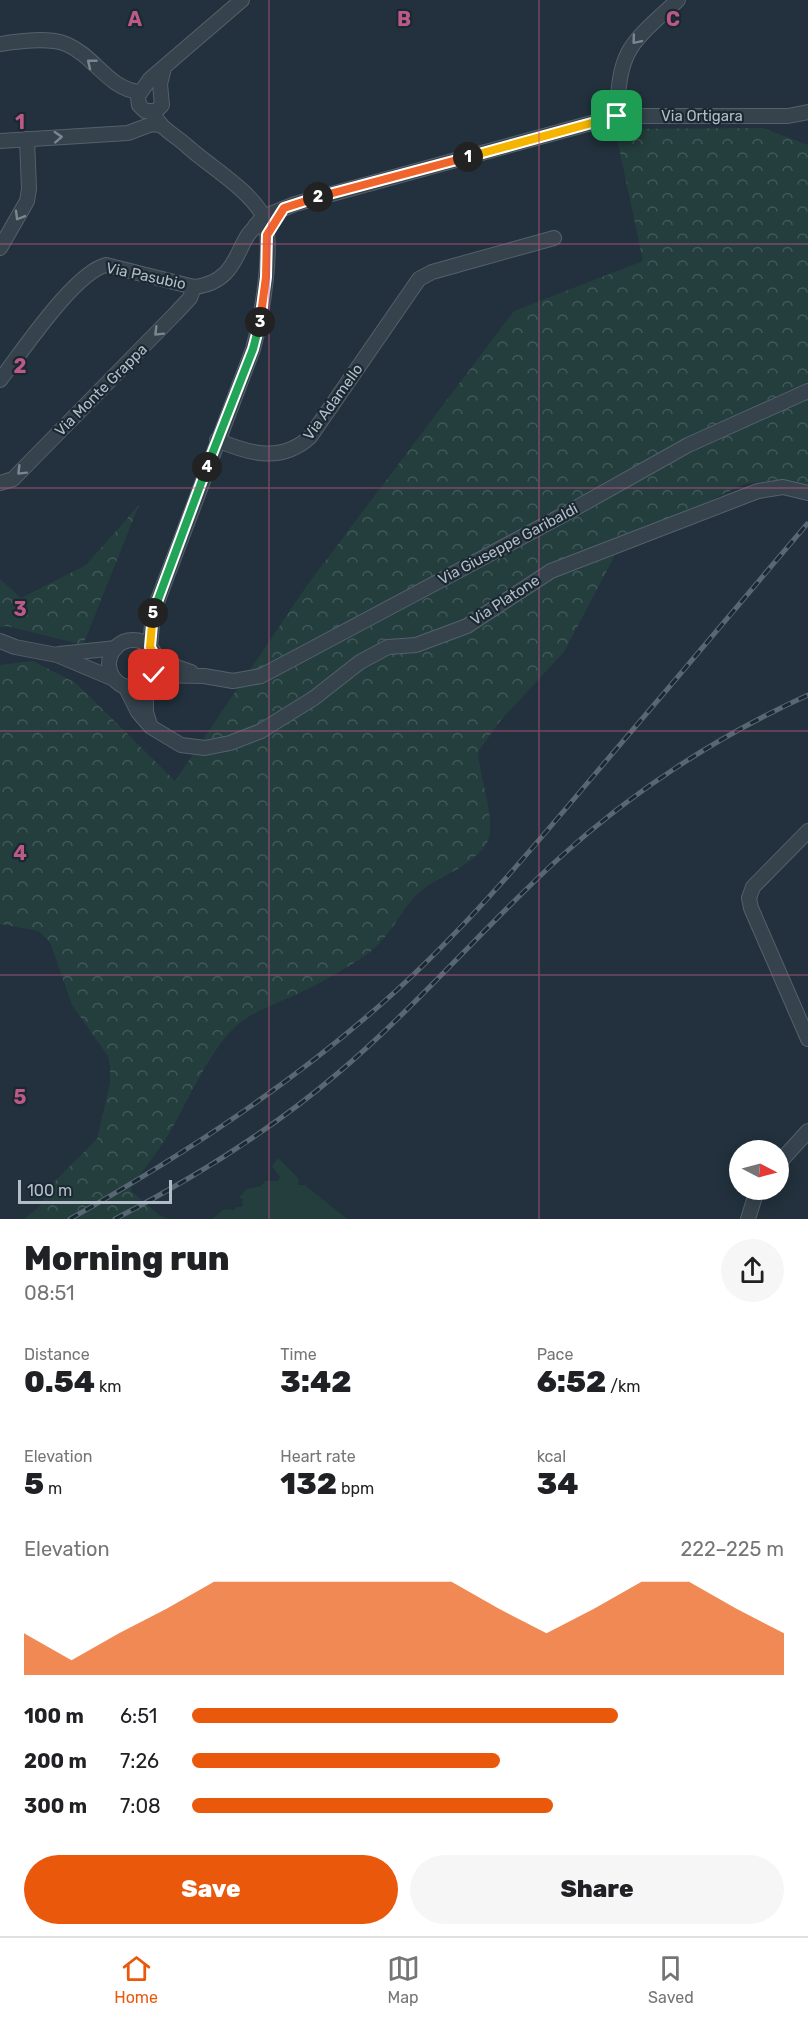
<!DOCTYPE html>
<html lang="en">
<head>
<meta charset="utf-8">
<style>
	body { margin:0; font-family:Rubik,sans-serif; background:#f6f6f6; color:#202124; height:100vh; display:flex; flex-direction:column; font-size:22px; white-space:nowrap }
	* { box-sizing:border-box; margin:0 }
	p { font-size:20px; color:#757577 }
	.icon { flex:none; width:33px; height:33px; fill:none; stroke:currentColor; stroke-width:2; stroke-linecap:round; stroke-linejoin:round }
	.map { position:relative; height:1219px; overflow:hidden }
	.sheet { display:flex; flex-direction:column; background:#fff; flex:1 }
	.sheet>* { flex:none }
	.needle { width:39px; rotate:96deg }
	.buttons { position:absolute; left:729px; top:1140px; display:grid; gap:12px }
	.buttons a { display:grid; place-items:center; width:60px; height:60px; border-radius:50%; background:#fff; box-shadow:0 3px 15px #0003; font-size:30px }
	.scale { position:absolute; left:18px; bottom:15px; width:154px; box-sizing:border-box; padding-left:6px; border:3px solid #b1bec8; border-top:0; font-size:16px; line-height:21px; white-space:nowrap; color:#b1bec8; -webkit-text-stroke:4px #1b2831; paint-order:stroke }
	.pin { position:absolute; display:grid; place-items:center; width:51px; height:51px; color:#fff; margin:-26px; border-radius:12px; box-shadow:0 3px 9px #0006 }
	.km { position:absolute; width:30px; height:30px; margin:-15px; border-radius:50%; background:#222; color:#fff; font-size:16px; line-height:30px; text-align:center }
	.round { display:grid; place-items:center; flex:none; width:63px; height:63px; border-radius:32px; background:#f6f6f6 }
	.summary { display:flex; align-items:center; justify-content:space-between; height:102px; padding:0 24px }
	h1 { font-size:33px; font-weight:800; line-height:45px }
	.figures { display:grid; grid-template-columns:repeat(3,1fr); gap:9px; height:102px; padding:6px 24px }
	.figures div { display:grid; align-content:center }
	.figures b { font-size:30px; font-weight:800 }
	.figures small { font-size:16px; font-weight:400 }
	.figures p { font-size:16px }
	.chart { height:168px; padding:12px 24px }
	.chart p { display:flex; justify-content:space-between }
	.chart svg { width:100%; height:108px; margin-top:6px; fill:#ea580c; opacity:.7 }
	.action { display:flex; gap:12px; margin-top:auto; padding:12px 24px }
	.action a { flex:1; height:69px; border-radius:36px; background:#ea580c; color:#fff; font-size:24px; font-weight:800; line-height:69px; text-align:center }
	.action a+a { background:#f6f6f6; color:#202124 }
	ul { padding:0 24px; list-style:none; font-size:20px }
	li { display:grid; grid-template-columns:96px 72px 1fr; align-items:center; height:45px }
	li i { height:15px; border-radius:8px; background:#ea580c }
	.dock { display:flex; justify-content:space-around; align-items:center; height:84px; border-top:2px solid #e0e0e0; background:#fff; font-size:16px; color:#757577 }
	.dock a { display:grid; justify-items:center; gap:3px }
	.dock .active { color:#ea580c }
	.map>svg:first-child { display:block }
	.green { fill:#243e3d }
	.forest { fill:url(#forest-crowns) }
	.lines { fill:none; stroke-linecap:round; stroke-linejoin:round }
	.minor-casing { stroke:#54616b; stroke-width:16 }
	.minor { stroke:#36434d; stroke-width:14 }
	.rail-casing { stroke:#576874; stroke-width:5 }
	.rail { stroke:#1b2831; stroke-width:3; stroke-dasharray:9; stroke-linecap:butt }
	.oneway { stroke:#7a8791 }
	.split-1-casing { stroke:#fff; stroke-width:12 }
	.split-2-casing { stroke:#fff; stroke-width:12 }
	.split-3-casing { stroke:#fff; stroke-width:12 }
	.split-4-casing { stroke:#fff; stroke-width:12 }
	.split-5-casing { stroke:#fff; stroke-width:12 }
	.split-6-casing { stroke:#fff; stroke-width:12 }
	.split-1 { stroke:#f5b400; stroke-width:8 }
	.split-2 { stroke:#f0652b; stroke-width:8 }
	.split-3 { stroke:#f0652b; stroke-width:8 }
	.split-4 { stroke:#22a559; stroke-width:8 }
	.split-5 { stroke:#22a559; stroke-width:8 }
	.split-6 { stroke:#f5b400; stroke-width:8 }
	.grid { fill:none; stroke:#bb5a87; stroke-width:1.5; stroke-opacity:0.55 }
	.labels { text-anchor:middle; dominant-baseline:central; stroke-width:4.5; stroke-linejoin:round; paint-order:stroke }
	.street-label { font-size:15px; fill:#b1bec8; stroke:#1b2831 }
	.grid-label { font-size:20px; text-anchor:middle; font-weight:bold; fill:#bb5a87; stroke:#1b2831; stroke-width:4.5; stroke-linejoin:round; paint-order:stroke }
</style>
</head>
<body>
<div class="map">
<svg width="808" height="1219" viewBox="0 0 808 1219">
	<defs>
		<pattern id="forest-crowns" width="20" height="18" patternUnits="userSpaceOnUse" patternTransform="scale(1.5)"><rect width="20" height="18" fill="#243e3d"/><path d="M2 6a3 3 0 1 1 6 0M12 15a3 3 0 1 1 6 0" fill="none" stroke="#415858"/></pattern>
	</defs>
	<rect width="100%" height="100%" fill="#22313d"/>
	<!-- green -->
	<path class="green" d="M278,1158L299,1179L298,1185H305L347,1219H212L224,1209L234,1210L237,1207H242L243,1199L239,1198L246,1189L261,1186L265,1181H278L280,1177L272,1166Z"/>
	<!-- forest -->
	<g class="forest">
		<path d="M763,128L808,145V497C782,478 776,479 745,484L622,542L564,652L500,721L478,752C480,779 492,806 490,833C487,860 440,876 422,890C400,909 391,938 366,955C344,970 319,984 295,995C275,1004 251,1012 235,1027C209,1053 192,1092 175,1123C163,1146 146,1166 131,1187V1191L159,1215L169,1219H24L39,1207L55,1181L97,1139L110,1083V1068L108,1056L72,1005L50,942L38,931L0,924V665L33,661L76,683L175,781L308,584L514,311L643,261L615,129Z"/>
		<path d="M139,505L83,645L7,626L0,627V579L21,598L86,565Z"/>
	</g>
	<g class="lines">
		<defs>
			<g id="minor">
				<path d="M0,44C19,41 48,37 66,44C95,56 108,89 140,92"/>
				<path d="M164,68L160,84L162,105L156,111H145L139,105L138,96L150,79L242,0"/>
				<path d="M617,116C619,48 630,44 678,0"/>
				<path d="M0,141L128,133L152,124L159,125"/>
				<path d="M255,226L263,217L295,204L617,116H788L808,112"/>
				<path d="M0,248L27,201L29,189L27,139"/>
				<path d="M0,380C22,352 74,273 106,265L194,287C246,281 234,231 263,224"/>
				<path d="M217,440C250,454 281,463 310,437L419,279L432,272L554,238"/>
				<path d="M0,483L13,479L175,314L190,298L194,287"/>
				<circle cx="133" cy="664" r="24"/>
				<path d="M0,641L15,647L57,655L114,679"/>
				<path d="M150,647L153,613L253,349C261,320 276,240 262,214C248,189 209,166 187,146C175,135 159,128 153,112"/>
				<path d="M59,654L116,648"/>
				<path d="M157,660L191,672"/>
				<path d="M154,675L204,676L233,681L261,676L565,514L688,445L808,391"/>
				<path d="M146,685V712L150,725"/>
				<path d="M125,686L138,712L151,727L181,745L205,748L230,743L261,731L314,698L360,662L388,647L416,645L467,626L551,571L758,491L783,487L808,493"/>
				<path d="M808,831L753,887L749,898L751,908L808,1039"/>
				<path d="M778,1164L808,1131"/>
				<path d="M748,1219L757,1190"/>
			</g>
		</defs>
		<!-- minor casing -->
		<use href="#minor" class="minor-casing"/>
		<!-- minor -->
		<use href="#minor" class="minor"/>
		<defs>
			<g id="rail">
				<path d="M70,1219C187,1153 298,1080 397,990C469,924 532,849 595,774C666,691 737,607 807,524"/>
				<path d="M115,1219C194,1178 270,1131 338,1073C415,1008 481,930 556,861C630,793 716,737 808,695"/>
			</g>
		</defs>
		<!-- rail casing -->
		<use href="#rail" class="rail-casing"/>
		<!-- rail -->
		<use href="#rail" class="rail"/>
	</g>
	<!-- one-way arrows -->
	<defs><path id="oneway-chevron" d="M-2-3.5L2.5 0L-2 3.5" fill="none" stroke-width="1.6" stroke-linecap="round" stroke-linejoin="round" transform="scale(1.5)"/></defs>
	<g class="oneway">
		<use href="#oneway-chevron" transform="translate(636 40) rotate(130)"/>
		<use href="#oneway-chevron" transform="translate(91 63) rotate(-141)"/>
		<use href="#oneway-chevron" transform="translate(58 137) rotate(-3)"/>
		<use href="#oneway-chevron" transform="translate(19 216) rotate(120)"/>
		<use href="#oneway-chevron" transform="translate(158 332) rotate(135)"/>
		<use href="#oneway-chevron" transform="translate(21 471) rotate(135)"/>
	</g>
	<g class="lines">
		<defs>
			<path id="split-1" d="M468,157L617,116"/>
			<path id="split-2" d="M318,197L468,157"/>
			<path id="split-3" d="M260,322L266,277L267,235L284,208L318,197"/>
			<path id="split-4" d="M207,467L253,349L260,322"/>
			<path id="split-5" d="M153,613L207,467"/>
			<path id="split-6" d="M153,613L150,647L157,660L154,675"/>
		</defs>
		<!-- split-1 casing -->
		<use href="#split-1" class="split-1-casing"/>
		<!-- split-2 casing -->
		<use href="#split-2" class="split-2-casing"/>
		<!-- split-3 casing -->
		<use href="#split-3" class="split-3-casing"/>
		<!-- split-4 casing -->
		<use href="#split-4" class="split-4-casing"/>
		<!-- split-5 casing -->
		<use href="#split-5" class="split-5-casing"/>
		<!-- split-6 casing -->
		<use href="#split-6" class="split-6-casing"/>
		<!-- split-1 -->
		<use href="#split-1" class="split-1"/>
		<!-- split-2 -->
		<use href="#split-2" class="split-2"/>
		<!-- split-3 -->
		<use href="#split-3" class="split-3"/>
		<!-- split-4 -->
		<use href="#split-4" class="split-4"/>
		<!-- split-5 -->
		<use href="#split-5" class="split-5"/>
		<!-- split-6 -->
		<use href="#split-6" class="split-6"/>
	</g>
	<!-- grid -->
	<path class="grid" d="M269,0V1219M539,0V1219M0,244H808M0,488H808M0,731H808M0,975H808"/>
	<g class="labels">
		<!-- street labels -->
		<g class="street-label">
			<text x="702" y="116">Via Ortigara</text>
			<text transform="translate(146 276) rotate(12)">Via Pasubio</text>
			<text transform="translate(101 390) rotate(-45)">Via Monte Grappa</text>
			<text transform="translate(333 402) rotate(-54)">Via Adamello</text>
			<text transform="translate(508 544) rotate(-28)">Via Giuseppe Garibaldi</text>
			<text transform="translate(505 600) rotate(-33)">Via Platone</text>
		</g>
	</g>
	<g class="grid-label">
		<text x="135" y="26">A</text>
		<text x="404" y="26">B</text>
		<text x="673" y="26">C</text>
		<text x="20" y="129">1</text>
		<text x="20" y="373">2</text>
		<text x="20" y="616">3</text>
		<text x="20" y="860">4</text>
		<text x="20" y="1104">5</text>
	</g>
</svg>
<div class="buttons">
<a><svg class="needle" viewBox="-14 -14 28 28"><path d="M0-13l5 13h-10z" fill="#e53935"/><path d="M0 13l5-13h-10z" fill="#757577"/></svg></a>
</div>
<div class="scale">100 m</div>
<div class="pin" style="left:617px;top:116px;background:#1e9e55"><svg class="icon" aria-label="arrive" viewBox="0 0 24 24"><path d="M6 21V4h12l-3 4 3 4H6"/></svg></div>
<div class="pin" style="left:154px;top:675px;background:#d93025"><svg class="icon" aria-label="check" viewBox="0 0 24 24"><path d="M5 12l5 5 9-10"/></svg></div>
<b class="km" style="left:468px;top:157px">1</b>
<b class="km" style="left:318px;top:197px">2</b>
<b class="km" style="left:260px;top:322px">3</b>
<b class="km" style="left:207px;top:467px">4</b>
<b class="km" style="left:153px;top:613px">5</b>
</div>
<section class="sheet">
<div class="summary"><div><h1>Morning run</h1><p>08:51</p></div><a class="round"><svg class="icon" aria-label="share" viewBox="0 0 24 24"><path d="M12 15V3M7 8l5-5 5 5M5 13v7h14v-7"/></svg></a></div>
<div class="figures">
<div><p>Distance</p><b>0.54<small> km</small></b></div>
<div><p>Time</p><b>3:42</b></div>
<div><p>Pace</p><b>6:52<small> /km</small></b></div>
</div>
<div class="figures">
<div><p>Elevation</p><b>5<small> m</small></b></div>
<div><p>Heart rate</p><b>132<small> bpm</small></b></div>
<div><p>kcal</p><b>34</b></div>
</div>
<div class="chart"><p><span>Elevation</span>222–225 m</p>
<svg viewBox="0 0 160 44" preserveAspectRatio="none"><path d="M0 44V27L10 38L20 27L30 17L40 6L50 6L60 6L70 6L80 6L90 6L100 17L110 27L120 17L130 6L140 6L150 17L160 27V44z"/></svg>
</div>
<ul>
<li><b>100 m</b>6:51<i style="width:72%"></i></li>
<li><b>200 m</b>7:26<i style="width:52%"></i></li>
<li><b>300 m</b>7:08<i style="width:61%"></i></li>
</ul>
<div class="action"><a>Save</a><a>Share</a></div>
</section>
<nav class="dock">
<a class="active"><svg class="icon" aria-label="home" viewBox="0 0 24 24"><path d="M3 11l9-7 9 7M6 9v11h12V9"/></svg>Home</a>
<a><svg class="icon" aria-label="map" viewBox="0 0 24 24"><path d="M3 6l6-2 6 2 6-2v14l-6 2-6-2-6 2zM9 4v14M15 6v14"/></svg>Map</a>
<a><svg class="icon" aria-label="saved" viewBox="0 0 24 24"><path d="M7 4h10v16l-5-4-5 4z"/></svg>Saved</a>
</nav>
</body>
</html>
